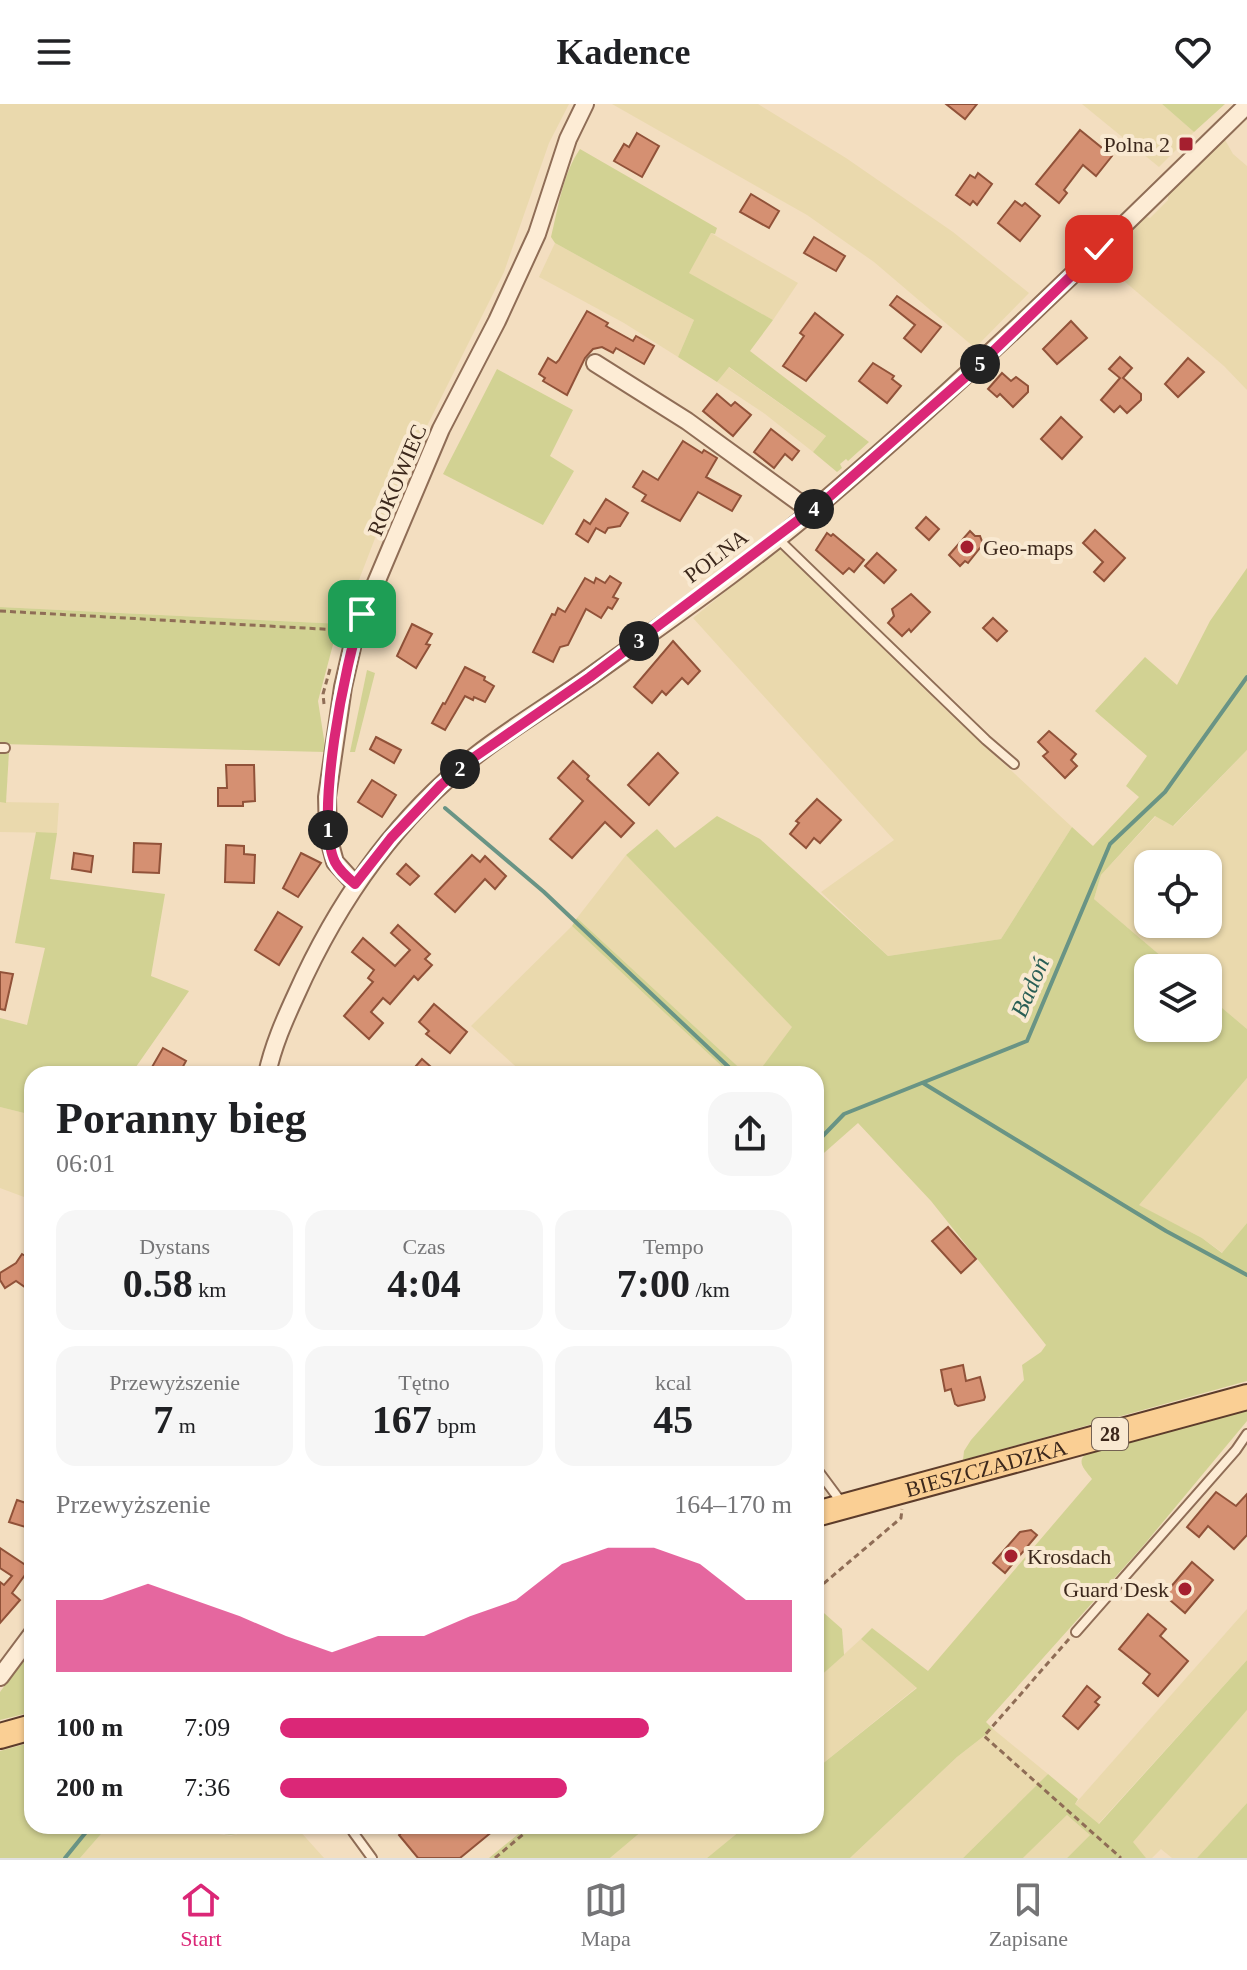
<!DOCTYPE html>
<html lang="pl">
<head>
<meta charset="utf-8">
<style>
	body { margin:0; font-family:Georgia,serif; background:#f6f6f6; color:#202124; height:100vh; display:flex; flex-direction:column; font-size:30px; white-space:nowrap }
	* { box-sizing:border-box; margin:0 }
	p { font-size:26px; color:#757577 }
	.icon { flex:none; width:44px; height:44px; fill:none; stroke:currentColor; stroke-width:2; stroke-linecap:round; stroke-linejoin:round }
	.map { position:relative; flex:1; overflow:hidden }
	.sheet { position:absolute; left:24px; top:962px; width:800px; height:768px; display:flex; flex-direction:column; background:#fff; border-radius:24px; box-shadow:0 2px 6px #0004 }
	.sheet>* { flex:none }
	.buttons { position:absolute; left:1134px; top:746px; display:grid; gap:16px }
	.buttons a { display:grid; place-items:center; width:88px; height:88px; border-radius:16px; background:#fff; box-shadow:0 2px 6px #0004; font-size:40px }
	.pin { position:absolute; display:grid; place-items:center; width:68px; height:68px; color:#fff; margin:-34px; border-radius:16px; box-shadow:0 4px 12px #0006 }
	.km { position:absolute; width:40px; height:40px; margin:-20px; border-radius:50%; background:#222; color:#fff; font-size:22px; line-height:40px; text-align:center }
	.round { display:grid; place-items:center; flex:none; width:84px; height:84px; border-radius:24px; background:#f6f6f6 }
	.head { display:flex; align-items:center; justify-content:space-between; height:136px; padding:0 32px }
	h1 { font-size:44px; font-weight:600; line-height:60px }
	.figures { display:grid; grid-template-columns:repeat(3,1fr); gap:12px; height:136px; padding:8px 32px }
	.figures div { display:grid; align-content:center; border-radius:20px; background:#f6f6f6; text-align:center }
	.figures b { font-size:40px; font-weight:600 }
	.figures small { font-size:22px; font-weight:400 }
	.figures p { font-size:22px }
	.chart { height:224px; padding:16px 32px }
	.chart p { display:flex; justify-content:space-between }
	.chart svg { width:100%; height:144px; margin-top:8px; fill:#db2777; opacity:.7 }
	ul { padding:0 32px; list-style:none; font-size:26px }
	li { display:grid; grid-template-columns:128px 96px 1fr; align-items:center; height:60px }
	li i { height:20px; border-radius:10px; background:#db2777 }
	header { display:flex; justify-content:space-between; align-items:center; height:104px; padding:0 32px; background:#fff; font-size:36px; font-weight:600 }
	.menu { display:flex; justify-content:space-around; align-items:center; height:112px; border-top:2px solid #e0e0e0; background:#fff; font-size:22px; color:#757577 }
	.menu a { display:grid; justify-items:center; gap:4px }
	.menu .on { color:#db2777 }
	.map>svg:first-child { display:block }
	.farmland { fill:#ead9ad; fill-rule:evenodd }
	.green { fill:#d2d293 }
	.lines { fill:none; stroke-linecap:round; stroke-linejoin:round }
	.stream { stroke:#699485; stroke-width:4 }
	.building { fill:#d59072; stroke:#915239; stroke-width:2 }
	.service-casing { stroke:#8f6d56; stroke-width:12 }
	.minor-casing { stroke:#8f6d56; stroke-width:20 }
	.primary-casing { stroke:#5c3c2b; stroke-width:28 }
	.path { stroke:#8f6d56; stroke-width:3; stroke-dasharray:6 4; stroke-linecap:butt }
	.service { stroke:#fdecd5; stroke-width:8 }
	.minor { stroke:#fdecd5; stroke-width:16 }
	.primary { stroke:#facf94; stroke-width:24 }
	.route-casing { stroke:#fff; stroke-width:16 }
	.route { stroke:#db2777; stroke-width:10 }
	.poi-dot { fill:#a51f2f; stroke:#f9e9d1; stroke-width:3 }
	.labels { text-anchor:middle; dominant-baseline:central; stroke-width:8; stroke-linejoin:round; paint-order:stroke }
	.shield { fill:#f9e9d1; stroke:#756252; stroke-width:2 }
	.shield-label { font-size:20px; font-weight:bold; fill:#3c281c }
	.poi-label { font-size:22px; fill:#3c281c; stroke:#f9e9d1; text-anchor:end }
	.street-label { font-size:22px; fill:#3c281c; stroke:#f9e9d1 }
	.water-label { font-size:24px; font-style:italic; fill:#295e55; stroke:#f9e9d1 }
</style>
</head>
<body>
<header><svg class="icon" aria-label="menu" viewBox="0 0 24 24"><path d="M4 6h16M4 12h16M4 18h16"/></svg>Kadence<svg class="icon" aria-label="heart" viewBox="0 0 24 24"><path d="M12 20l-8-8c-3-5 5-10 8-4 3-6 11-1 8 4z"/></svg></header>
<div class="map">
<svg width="1247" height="1754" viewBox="0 0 1247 1754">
	<rect width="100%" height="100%" fill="#f3dec0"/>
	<!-- farmland -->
	<g class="farmland">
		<path d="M0,0H569L549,39L504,168L389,398L342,520L0,503Z"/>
		<path d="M612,0H758L846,54L953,128L1029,189L975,244L874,158L807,111Z"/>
		<path d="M1082,0H1162L1194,28L1159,63Z"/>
		<path d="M1224,34L1233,50L1247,62V286L1224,262L1097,154L1144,112L1150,114L1168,96V88Z"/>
		<path d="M711,129L798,179L773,216L688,169Z"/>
		<path d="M555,139L694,216L678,253L624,219L539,173Z"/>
		<path d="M728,263L826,332L813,348L765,310L717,278Z"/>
		<path d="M779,444L946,606L1072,723L1001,835L888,852L821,788L894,736L693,514Z"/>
		<path d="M1247,646V925L1208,892V864H1175L1094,795L1101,771L1156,712L1174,722ZM1148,760H1208V820H1148Z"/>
		<path d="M0,698L59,699L57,729L0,728Z"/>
		<path d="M626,751L793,923L757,970H746L577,814Z"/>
		<path d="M572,822L730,970H524L471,922Z"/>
		<path d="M1247,974V1119L1223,1149L1202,1134L1138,1101Z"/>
		<path d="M0,1003L32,1011V1096L0,1084Z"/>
		<path d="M1247,1505V1556L1098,1720L1075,1700Z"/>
		<path d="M861,1535L917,1583L816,1665V1576Z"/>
		<path d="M1247,1606V1699L1197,1754H1172L1161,1745L1152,1754H1146L1132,1738Z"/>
		<path d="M993,1625L1048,1670L963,1754H850L957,1653Z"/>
		<path d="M1067,1711L1090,1731L1067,1754H1023Z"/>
		<path d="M108,1722H210L219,1730L231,1732L263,1722H287L298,1725L324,1754H80Z"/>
		<path d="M648,1722H746L707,1754H610Z"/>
	</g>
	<!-- green -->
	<g class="green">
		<path d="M1162,0H1225L1194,28Z"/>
		<path d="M580,45L717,124L715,130L711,129L689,169L773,216L750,247L869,338L848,357L846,355L840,360L842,364L837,368L813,348L826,332L729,263L717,278L678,253L694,216L555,139L551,133C558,105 563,69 580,45Z"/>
		<path d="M497,265L573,306L550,352L574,367L543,421L443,370Z"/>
		<path d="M1247,464V646L1173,722L1155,712L1101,771L1094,795L1175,864H1148V924H1208V892L1247,925V974L1139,1101L1202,1134L1222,1149L1247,1119V1277L963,1356L964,1347L971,1336L1024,1276L1022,1261L1041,1248L1046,1241L931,1097L858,1019L816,1056V970H757L792,923L626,751L657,725L675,744L717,712L760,735L888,852L1001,835L1072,723L1093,742L1139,693L1126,682L1147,652L1095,607L1145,553L1177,581L1210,517Z"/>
		<path d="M0,503L342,520L335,533L318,597L326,648L0,640Z"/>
		<path d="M367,566L375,569L355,648H350Z"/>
		<path d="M0,647L9,648L6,699L0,698Z"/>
		<path d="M36,728L57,729L50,775L165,790L151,872L189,887L131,970H32V1011L0,1003V914L27,921L45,844L15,839Z"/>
		<path d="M577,814L746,970H730L572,822Z"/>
		<path d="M1247,1303V1317L1143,1442L986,1618L993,1625L957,1653L850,1754H707L746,1722H816V1665L917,1584L861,1535L872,1524L928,1567L1092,1375C1082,1362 1075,1357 1091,1345Z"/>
		<path d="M816,1502L842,1525L844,1551L816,1576Z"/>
		<path d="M32,1544V1608L0,1616V1588Z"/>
		<path d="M1247,1556V1606L1133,1738L1146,1754H1067L1090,1731L1067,1711L1023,1754H963L1048,1670L1078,1695L1075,1700L1099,1720Z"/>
		<path d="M32,1638V1722H108L80,1754H0V1647Z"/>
		<path d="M1247,1699V1754H1197Z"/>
		<path d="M210,1722H263C243,1728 227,1738 210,1722Z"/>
		<path d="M528,1722H648L610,1754H489Z"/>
	</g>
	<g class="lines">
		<!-- stream -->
		<g class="stream">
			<path d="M445,704L544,788L736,970"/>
			<path d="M923,979L1166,1127L1247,1171"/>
			<path d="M816,1039L844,1010L1027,937L1110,740L1165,688L1247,573"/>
			<path d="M65,1754L91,1722"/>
		</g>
	</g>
	<!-- building -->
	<g class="building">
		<path d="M946,0H977L965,15Z"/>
		<path d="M1080,26L1112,52L1096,72L1083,61L1064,86L1067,89L1059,99L1036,80Z"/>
		<path d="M637,29L659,42L642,73L614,57L624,40L629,43Z"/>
		<path d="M978,69L992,80L977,101L973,97L970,101L956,91L970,71L975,74Z"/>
		<path d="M751,90L779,107L769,124L740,108Z"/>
		<path d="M1015,97L1022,102L1025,99L1040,112L1020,137L998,119Z"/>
		<path d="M814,133L845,152L836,167L804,149Z"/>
		<path d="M897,192L941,223L921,248L904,234L915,221L890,201Z"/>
		<path d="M587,207L608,219L606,222L633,237L636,232L654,242L644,260L616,244L613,249L602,243L593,245L585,254L567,291L543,277L545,274L539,270L548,254L556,259L559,256Z"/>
		<path d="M815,209L843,231L806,277L783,262L804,232L800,229Z"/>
		<path d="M1071,217L1087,234L1057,260L1043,245Z"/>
		<path d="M1120,253L1132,264L1123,274L1141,290V296L1127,309L1120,302L1114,308L1101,296L1120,274L1109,265Z"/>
		<path d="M1188,254L1204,268L1178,293L1165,280Z"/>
		<path d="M873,259L894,272L892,275L901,282L887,299L859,277Z"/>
		<path d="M1002,269L1011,277L1016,273L1028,282V288L1013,303L1000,290L997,293L988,285Z"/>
		<path d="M717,290L731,302L735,298L751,311L733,332L703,307Z"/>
		<path d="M1061,313L1082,333L1062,355L1041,335Z"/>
		<path d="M771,325L799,347L792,356L785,350L774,364L754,348Z"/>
		<path d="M683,337L702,349L704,346L717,354L706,373L741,392L732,407L698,388L680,417L642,397L646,391L633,383L643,367L658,376Z"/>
		<path d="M606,395L628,409L620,422L608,424L605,429L596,424L588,438L576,430L584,416L590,420Z"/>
		<path d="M926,413L939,425L929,436L916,424Z"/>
		<path d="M1095,426L1125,454L1104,477L1094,468L1103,458L1083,439Z"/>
		<path d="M970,427L975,432H980L983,440L968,459L965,457L960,462L949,451Z"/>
		<path d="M827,429L831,432L833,430L864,456L854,468L849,464L843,470L816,446Z"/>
		<path d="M877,449L896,466L884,479L865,462Z"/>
		<path d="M610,472L621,479L613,493L618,495L612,505L608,503L601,514L586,505L568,541L560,543L553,558L533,548L552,510L555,511L558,504L565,508L585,474L594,479L596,474L605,479Z"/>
		<path d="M911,490L930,508L911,528L909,525L902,532L888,519L894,512L892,505Z"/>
		<path d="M993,514L1007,527L997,537L983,524Z"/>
		<path d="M412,520L432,530L426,540L430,541L416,564L397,552Z"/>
		<path d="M673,537L700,567L688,580L682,574L666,591L662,587L652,599L634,583Z"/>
		<path d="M465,563L485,573L484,576L494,582L485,598L474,593L473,596L465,592L445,626L432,619L443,599L445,600Z"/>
		<path d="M1049,627L1076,650L1071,656L1077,662L1065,674L1043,652L1048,648L1038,638Z"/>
		<path d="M376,633L401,646L394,659L370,645Z"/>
		<path d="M658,649L678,669L649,701L628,681Z"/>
		<path d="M573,657L589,672L587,675L634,719L621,733L605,718L572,754L550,735L583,697L558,674Z"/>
		<path d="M226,661H254L255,697L243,698V702H218V684H227Z"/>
		<path d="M372,676L396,691L382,713L358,698Z"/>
		<path d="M817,695L841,716L820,739L814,734L806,744L790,730L799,719L796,717Z"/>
		<path d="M134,739L161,740L159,769L133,768Z"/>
		<path d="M226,741L244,742V750L255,751L254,779L225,778Z"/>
		<path d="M74,749L93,752L91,768L72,765Z"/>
		<path d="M301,749L321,759L298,793L283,784Z"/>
		<path d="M472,751L480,758L485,752L506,772L495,785L485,775L455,808L435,790Z"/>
		<path d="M406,760L419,772L410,781L397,770Z"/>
		<path d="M278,808L302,823L279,861L255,846Z"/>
		<path d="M398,821L430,850L425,855L432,861L418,876L414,872L390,900L383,894L371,908L383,919L369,935L344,912L373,878L368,874L374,866L352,848L363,834L395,862L410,846L391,829Z"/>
		<path d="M0,868L13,870L5,906L0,905Z"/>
		<path d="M434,900L467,928L450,949L426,930L429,927L419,918Z"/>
		<path d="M163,944L186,957L179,970H148Z"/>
		<path d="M422,955L439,970H409Z"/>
		<path d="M948,1123L976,1155L961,1169L932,1137Z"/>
		<path d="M22,1150L32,1156V1188L16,1177L5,1184L0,1176V1169L16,1159Z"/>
		<path d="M963,1261L966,1277L980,1273L985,1293L984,1296L958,1302L955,1300L951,1285L945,1287L941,1266Z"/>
		<path d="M1216,1388L1236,1402L1247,1390V1431L1234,1445L1208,1422L1199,1433L1187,1423Z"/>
		<path d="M17,1396L32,1401V1425L9,1418Z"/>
		<path d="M1031,1426L1037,1431L1005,1469L993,1459L1020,1428Z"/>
		<path d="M0,1444L30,1464L12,1489L20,1496L0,1519V1478L4,1481L12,1472L0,1464Z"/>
		<path d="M1192,1458L1213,1476L1185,1509L1164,1491Z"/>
		<path d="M1148,1510L1166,1525L1160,1532L1188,1557L1158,1592L1143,1579L1150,1570L1119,1545Z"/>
		<path d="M1087,1582L1100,1593L1095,1598L1099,1601L1078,1625L1063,1612Z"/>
		<path d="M409,1722H499L460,1754H418L399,1731Z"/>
	</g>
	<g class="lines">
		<defs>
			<g id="service">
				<path d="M777,434L986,636L1014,660"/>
				<path d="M0,644H5"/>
				<path d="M816,1369L819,1368L842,1399"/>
				<path d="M1076,1528L1236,1346L1247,1330"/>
				<path d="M360,1722L353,1728L372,1754"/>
			</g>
			<g id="minor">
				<path d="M595,259L687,317L811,407"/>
				<path d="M355,780L335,758L328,732L327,693L343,583L356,526L441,325L497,217L537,130L568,35L585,0"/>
				<path d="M267,970C273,942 284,917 296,891C337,799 395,715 475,652C512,623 553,599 591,572C672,514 756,456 832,390C976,267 1111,134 1247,1"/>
				<path d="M0,1573L32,1530"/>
			</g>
			<g id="primary">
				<path id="s1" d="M816,1410L1247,1293"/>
				<path d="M0,1632L32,1623"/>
			</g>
		</defs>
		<!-- service casing -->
		<use href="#service" class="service-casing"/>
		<!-- minor casing -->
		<use href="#minor" class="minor-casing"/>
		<!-- primary casing -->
		<use href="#primary" class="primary-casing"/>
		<!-- path -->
		<g class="path">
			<path d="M0,507L340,526"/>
			<path d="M324,600L323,590L330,565"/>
			<path d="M816,1486L901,1414L902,1405"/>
			<path d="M1069,1535L984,1632L1121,1754"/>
			<path d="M495,1754L533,1722"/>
		</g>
		<!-- service -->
		<use href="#service" class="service"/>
		<!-- minor -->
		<use href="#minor" class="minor"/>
		<!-- primary -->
		<use href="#primary" class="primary"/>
	</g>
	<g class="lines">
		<defs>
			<path id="route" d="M362,510C345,558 314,714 335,758C339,766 348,774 355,780L391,734L441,681L473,654L590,573L829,393L979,261L1099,145"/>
		</defs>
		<!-- route casing -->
		<use href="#route" class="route-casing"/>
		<!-- route -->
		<use href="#route" class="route"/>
	</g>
	<!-- markers -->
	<g class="poi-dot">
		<rect x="1178" y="32" width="16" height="16" rx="4"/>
		<circle cx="967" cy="443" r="8"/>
		<circle cx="1011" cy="1452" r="8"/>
		<circle cx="1185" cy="1485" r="8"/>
	</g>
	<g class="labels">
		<!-- shield labels -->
		<rect class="shield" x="1092" y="1314" width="36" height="32" rx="6"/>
		<g class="shield-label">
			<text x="1110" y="1330">28</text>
		</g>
		<!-- poi labels -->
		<g class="poi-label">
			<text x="1170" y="40">Polna 2</text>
			<text x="983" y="443" text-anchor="start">Geo-maps</text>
			<text x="1027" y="1452" text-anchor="start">Krosdach</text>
			<text x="1169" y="1485">Guard Desk</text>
		</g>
		<!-- street labels -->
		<g class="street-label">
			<text transform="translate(397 376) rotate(-67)">ROKOWIEC</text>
			<text transform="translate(716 452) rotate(-37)">POLNA</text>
			<text stroke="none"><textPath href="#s1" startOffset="176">BIESZCZADZKA</textPath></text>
		</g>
		<!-- water labels -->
		<g class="water-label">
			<text transform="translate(1030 883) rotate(-67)">Badoń</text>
		</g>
	</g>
</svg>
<div class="buttons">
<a><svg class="icon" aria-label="locate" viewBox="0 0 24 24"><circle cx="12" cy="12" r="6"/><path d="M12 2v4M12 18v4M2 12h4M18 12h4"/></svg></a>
<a><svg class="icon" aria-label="layers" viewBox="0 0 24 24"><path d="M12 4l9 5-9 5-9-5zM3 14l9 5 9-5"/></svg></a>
</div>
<div class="pin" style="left:362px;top:510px;background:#1e9e55"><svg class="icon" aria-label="arrive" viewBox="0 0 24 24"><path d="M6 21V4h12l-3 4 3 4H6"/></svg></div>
<div class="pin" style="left:1099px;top:145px;background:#d93025"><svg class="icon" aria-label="check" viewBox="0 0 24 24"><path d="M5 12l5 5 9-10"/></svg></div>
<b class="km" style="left:328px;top:726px">1</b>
<b class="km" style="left:460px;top:665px">2</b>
<b class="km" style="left:639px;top:537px">3</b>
<b class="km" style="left:814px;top:405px">4</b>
<b class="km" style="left:980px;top:260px">5</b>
<section class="sheet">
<div class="head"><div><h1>Poranny bieg</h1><p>06:01</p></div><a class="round"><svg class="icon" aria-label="share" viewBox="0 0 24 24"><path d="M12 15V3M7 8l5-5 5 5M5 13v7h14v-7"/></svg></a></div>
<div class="figures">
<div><p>Dystans</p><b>0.58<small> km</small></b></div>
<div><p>Czas</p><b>4:04</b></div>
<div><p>Tempo</p><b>7:00<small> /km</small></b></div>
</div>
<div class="figures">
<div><p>Przewyższenie</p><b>7<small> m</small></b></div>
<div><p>Tętno</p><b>167<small> bpm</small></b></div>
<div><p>kcal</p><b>45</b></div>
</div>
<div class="chart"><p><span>Przewyższenie</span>164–170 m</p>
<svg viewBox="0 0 160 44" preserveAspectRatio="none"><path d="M0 44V22L10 22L20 17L30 22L40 27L50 33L60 38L70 33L80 33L90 27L100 22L110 11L120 6L130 6L140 11L150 22L160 22V44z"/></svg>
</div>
<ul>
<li><b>100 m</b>7:09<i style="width:72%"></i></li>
<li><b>200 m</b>7:36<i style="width:56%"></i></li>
</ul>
</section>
</div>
<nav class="menu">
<a class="on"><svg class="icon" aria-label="home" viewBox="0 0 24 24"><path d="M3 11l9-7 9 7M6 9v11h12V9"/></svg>Start</a>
<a><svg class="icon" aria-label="map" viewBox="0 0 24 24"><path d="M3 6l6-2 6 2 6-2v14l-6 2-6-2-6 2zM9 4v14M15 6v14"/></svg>Mapa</a>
<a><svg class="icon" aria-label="saved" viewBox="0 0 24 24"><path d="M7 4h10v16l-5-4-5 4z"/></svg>Zapisane</a>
</nav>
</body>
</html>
